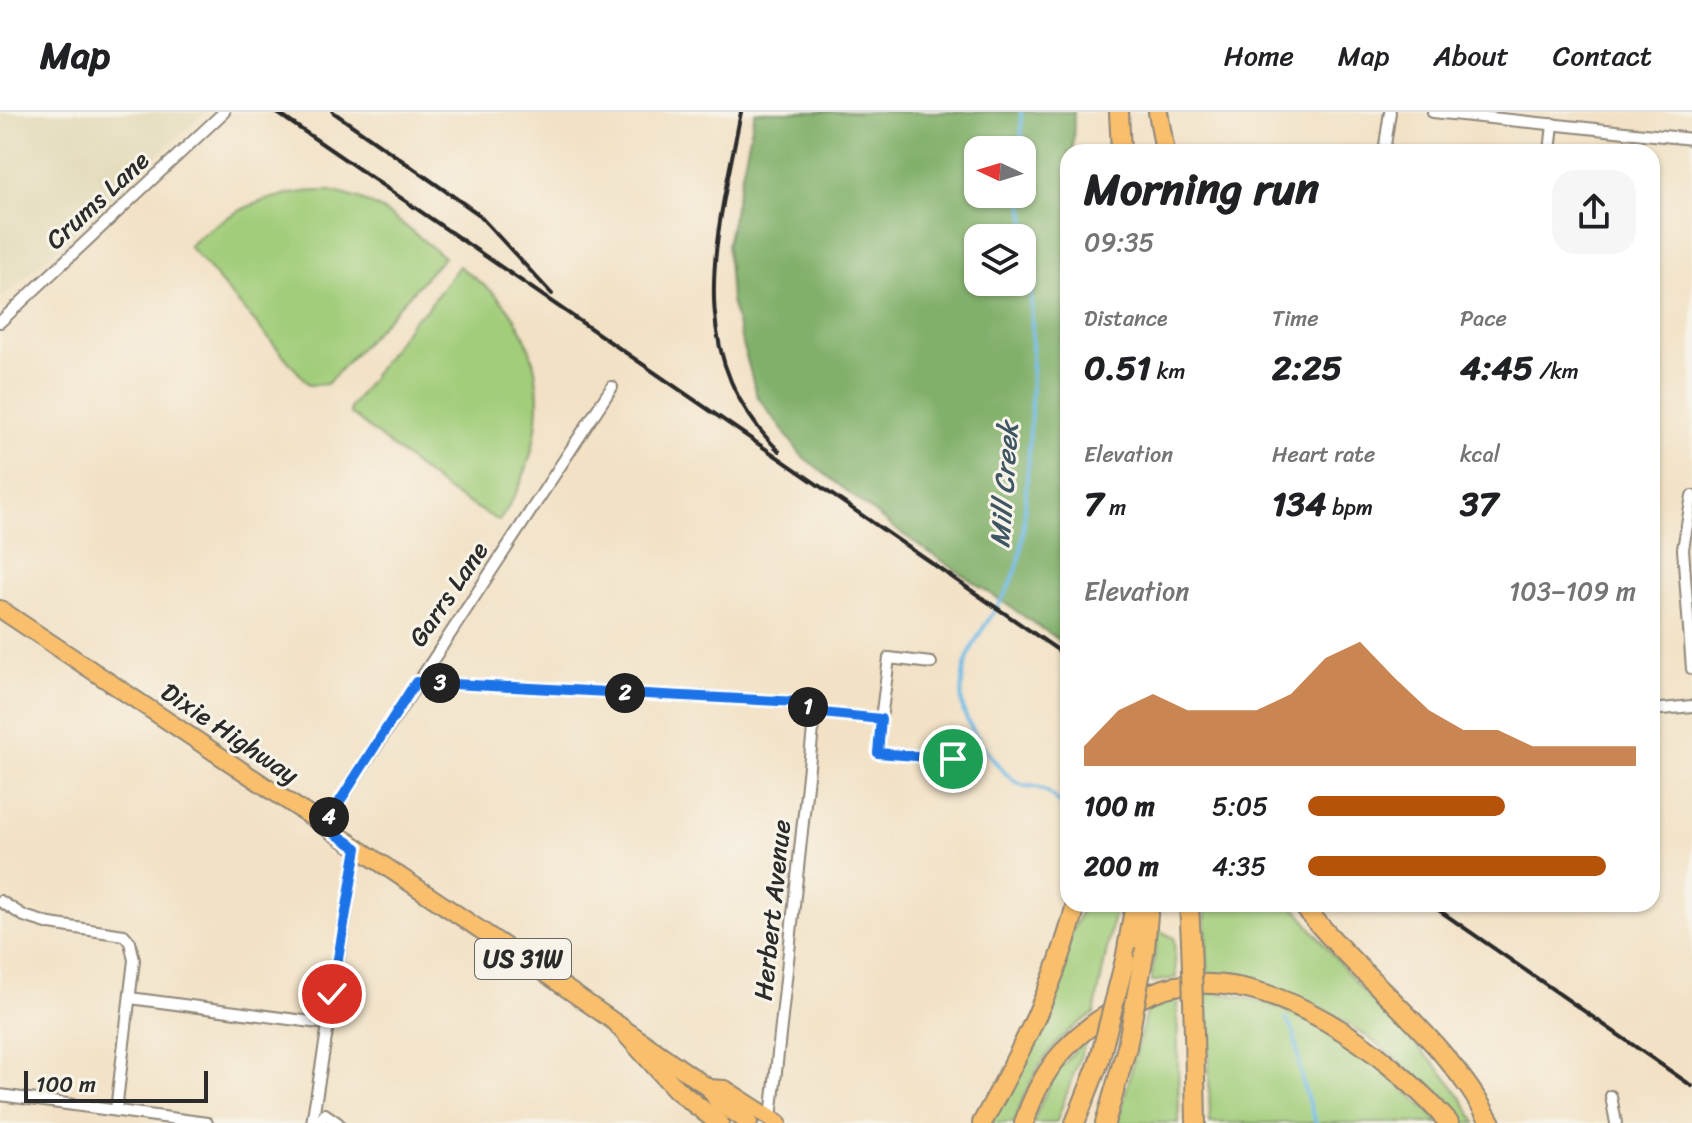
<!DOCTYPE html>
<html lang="en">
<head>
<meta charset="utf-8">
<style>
	body { margin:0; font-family:Sriracha,sans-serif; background:#f6f6f6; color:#202124; height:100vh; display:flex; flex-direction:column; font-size:30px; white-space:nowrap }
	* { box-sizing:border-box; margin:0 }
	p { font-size:26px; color:#757577 }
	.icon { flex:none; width:44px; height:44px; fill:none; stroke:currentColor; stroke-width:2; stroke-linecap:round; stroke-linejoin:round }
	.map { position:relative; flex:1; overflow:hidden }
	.panel { position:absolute; left:1060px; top:32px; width:600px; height:768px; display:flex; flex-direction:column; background:#fff; border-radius:24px; box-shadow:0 2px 6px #0004 }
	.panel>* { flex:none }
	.needle { width:52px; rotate:274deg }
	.controls { position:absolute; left:964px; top:24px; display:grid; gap:16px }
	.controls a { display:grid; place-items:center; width:72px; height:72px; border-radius:16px; background:#fff; box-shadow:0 2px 6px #0004; font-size:40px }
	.scale { position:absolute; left:24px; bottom:20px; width:184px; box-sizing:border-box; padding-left:8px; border:4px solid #2b2b2b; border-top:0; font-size:22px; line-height:28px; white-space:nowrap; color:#2b2b2b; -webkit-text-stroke:6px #f7f3e8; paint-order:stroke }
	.pin { position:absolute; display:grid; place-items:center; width:68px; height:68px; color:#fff; margin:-34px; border:4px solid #fff; border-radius:50%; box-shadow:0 2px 8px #0007 }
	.km { position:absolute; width:40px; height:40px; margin:-20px; border-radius:50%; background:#222; color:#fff; font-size:22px; line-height:40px; text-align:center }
	.round { display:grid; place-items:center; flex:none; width:84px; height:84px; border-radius:24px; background:#f6f6f6 }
	.headline { display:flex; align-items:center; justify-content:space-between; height:136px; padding:0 24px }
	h1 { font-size:44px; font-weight:800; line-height:60px }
	.figures { display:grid; grid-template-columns:repeat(3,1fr); gap:12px; height:136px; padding:8px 24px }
	.figures div { display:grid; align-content:center }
	.figures b { font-size:34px; font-weight:800 }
	.figures small { font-size:22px; font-weight:400 }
	.figures p { font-size:22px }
	.chart { height:224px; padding:16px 24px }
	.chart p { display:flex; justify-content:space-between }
	.chart svg { width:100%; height:144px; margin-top:8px; fill:#b45309; opacity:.7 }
	ul { padding:0 24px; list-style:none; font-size:26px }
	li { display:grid; grid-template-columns:128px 96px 1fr; align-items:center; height:60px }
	li i { height:20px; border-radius:10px; background:#b45309 }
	header { display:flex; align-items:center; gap:48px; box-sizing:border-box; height:112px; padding:0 40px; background:#fff; border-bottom:2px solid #e0e0e0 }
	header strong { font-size:38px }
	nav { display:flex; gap:44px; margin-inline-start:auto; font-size:28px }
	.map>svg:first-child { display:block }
	.built { fill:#e3dbba }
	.green { fill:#a2cd7a; stroke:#667c52; stroke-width:2 }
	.forest { fill:#81b06a; stroke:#566e4a; stroke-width:2; fill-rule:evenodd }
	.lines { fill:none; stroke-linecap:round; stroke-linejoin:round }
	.stream { stroke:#6bb8e5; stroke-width:4 }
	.minor-casing { stroke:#8e8678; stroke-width:14 }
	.primary-casing { stroke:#8e8678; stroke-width:20 }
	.motorway-casing { stroke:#8e8678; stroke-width:22 }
	.minor { stroke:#fff; stroke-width:10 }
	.primary { stroke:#f9bf6c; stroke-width:16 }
	.motorway { stroke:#f9bf6c; stroke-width:18 }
	.rail { stroke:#2b2b2b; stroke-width:4 }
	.motorway-bridge-casing { stroke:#8e8678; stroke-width:22; stroke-linecap:butt }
	.motorway-bridge { stroke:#f9bf6c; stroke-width:18 }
	.route-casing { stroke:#fff; stroke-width:16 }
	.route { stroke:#1a73e8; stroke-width:10 }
	.labels { text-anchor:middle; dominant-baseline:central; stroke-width:6; stroke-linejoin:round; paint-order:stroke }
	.shield { fill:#f7f3e8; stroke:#686764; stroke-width:2 }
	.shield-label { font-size:24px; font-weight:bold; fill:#2b2b2b }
	.street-label { font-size:26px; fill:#2b2b2b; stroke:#f7f3e8 }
	.water-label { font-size:28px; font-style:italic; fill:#3e5563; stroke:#f7f3e8 }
</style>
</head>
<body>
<header>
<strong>Map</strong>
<nav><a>Home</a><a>Map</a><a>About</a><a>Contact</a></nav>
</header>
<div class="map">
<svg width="1692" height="1011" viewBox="0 0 1692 1011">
	<rect width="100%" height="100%" fill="#f7f3e8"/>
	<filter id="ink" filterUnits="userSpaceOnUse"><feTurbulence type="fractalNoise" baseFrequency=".0125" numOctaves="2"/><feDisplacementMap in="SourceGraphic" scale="16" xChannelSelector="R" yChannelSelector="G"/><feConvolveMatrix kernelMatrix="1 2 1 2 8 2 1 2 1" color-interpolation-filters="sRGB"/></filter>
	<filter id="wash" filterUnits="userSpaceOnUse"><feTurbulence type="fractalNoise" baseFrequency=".006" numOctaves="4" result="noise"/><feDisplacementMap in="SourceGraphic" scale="32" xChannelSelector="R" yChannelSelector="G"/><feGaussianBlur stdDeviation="1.8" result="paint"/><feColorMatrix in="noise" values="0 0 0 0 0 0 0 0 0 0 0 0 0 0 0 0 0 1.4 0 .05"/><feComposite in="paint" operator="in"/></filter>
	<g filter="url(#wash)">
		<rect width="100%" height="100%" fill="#f2e1c5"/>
		<!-- built -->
		<path class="built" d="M0,0H205L0,188Z"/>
		<!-- green -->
		<g class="green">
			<path d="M330,79C382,89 403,113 444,145L327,272L309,273L189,134C230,97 274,78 330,79Z"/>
			<path d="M459,154C471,164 487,174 498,185C557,246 545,346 499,409L446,378L350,301V296L413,208L426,198Z"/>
			<path d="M1084,792H1116L1094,902C1051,925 1029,966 1014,1011H991Z"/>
			<path d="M1205,792H1292C1319,825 1346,861 1376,893C1412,930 1453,963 1476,1011H1462C1396,938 1310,869 1208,863Z"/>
			<path d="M1158,818L1174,826L1176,866L1151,870Z"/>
			<path d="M1207,880C1300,886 1377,948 1440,1011H1210Z"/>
			<path d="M1177,882L1179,1011H1118L1149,889Z"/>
			<path d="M1088,923L1056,1011H1032L1053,965Z"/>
		</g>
		<!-- forest -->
		<path class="forest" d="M755,0H1074L1073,40H1068V534L895,417L802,344L757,284L731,189L727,132ZM978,38H1022V82H978ZM978,126H1022V170H978Z"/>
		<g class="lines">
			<!-- stream -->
			<g class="stream">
				<path d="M1021,0L1022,38"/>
				<path d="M1022,43V47"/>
				<path d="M1022,82C1036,180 1034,282 1026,380C1024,405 1024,435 1016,459C999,506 956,532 962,592C965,614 1002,665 1022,673C1028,675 1035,674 1040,676C1050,679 1060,692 1068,699"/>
				<path d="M1286,907L1294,921L1303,973L1316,1011"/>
			</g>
		</g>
	</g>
	<g filter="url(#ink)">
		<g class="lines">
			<defs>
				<g id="minor">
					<path d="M1433,0L1692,27"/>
					<path d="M1384,40L1390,0"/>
					<path d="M1550,40L1553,12"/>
					<path d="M0,210L224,0"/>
					<path d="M1692,384L1683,437L1692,557"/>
					<path d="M416,570L798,590L809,596L814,608L771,1006"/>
					<path d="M1652,598L1692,594"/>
					<path d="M812,600L881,607L878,641L953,647"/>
					<path d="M881,607L889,546L931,551"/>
					<path d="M324,714L612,275"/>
					<path d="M0,789L24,804L50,812L124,823L130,830L134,848L116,998"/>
					<path d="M130,886L327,912"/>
					<path d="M0,983L207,1011"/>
					<path d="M1611,984L1616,1011"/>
					<path d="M312,1011L357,736"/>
					<path d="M319,1011L325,1002L338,1011"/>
				</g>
				<g id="primary">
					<path d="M0,497L530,851L709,976L718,990L749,1011"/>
					<path d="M709,976L725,977L778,1011"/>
				</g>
				<g id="motorway">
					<path d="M1119,0L1121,40"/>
					<path d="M1158,0L1165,40"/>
					<path d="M1189,792L1191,829"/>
					<path d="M1302,792C1362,868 1445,925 1491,1011"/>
					<path d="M1145,837L1149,792"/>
					<path d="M1125,848L1135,792"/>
					<path d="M620,915L676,977L719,1011"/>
					<path d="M1194,921L1196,1011"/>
					<path d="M982,1011C1020,942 1057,869 1076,792"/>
					<path d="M1024,1011C1040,959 1070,922 1118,897C1137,888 1154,878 1175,874C1276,857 1387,940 1449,1011"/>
					<path d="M1075,1011L1099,950"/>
					<path d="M1105,1011L1127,935"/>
				</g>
			</defs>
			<!-- minor casing -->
			<use href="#minor" class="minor-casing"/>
			<!-- primary casing -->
			<use href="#primary" class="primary-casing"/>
			<!-- motorway casing -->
			<use href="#motorway" class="motorway-casing"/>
			<!-- minor -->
			<use href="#minor" class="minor"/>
			<!-- primary -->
			<use href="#primary" class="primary"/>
			<!-- motorway -->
			<use href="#motorway" class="motorway"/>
			<!-- rail -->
			<g class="rail">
				<path d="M276,0L1068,545"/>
				<path d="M333,0L477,101L552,182"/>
				<path d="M741,0C718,122 679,239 779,339"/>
				<path d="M1430,792L1692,974"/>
			</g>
			<defs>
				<g id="motorway-bridge">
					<path d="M1191,829L1194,921"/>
					<path d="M1127,935L1145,837"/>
					<path d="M1099,950L1125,848"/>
				</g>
			</defs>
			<!-- motorway-bridge casing -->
			<use href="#motorway-bridge" class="motorway-bridge-casing"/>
			<!-- motorway-bridge -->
			<use href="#motorway-bridge" class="motorway-bridge"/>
		</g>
	</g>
	<g class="lines" filter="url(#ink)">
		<defs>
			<path id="route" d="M332,882L357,736L324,714L416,570L798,590L812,600L881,607L878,641L953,647"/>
		</defs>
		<!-- route casing -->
		<use href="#route" class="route-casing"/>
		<!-- route -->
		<use href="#route" class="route"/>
	</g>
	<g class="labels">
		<!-- shield labels -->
		<rect class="shield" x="475" y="827" width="96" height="40" rx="6"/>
		<g class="shield-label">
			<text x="523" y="847">US 31W</text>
		</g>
		<!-- street labels -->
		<g class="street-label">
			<text transform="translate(97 88) rotate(-43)">Crums Lane</text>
			<text transform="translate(448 482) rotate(-56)">Garrs Lane</text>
			<text transform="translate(230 621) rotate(34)">Dixie Highway</text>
			<text transform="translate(772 798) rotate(-84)">Herbert Avenue</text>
		</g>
		<!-- water labels -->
		<g class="water-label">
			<text transform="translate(1004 373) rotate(-86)">Mill Creek</text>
		</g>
	</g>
</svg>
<div class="controls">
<a><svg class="needle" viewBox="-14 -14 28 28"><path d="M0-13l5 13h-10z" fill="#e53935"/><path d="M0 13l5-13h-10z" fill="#757577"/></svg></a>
<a><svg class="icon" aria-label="layers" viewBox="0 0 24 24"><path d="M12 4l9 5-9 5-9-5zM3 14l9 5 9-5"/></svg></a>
</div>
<div class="scale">100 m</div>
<div class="pin" style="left:953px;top:647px;background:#1e9e55"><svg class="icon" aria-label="arrive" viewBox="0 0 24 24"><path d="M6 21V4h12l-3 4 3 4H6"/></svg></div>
<div class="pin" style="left:332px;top:882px;background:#d93025"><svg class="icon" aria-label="check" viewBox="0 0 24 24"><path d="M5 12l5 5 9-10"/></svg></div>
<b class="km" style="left:808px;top:595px">1</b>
<b class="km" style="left:625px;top:581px">2</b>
<b class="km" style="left:440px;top:571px">3</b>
<b class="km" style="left:329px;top:705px">4</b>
<section class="panel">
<div class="headline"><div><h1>Morning run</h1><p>09:35</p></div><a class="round"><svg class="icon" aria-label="share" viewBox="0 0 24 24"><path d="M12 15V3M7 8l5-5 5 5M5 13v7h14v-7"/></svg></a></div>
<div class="figures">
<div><p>Distance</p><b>0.51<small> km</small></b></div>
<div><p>Time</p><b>2:25</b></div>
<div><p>Pace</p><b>4:45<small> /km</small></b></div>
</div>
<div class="figures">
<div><p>Elevation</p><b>7<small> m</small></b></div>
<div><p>Heart rate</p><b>134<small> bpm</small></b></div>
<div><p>kcal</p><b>37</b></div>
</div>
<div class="chart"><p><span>Elevation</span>103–109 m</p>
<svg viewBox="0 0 160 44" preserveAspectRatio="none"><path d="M0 44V38L10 27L20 22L30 27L40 27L50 27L60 22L70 11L80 6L90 17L100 27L110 33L120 33L130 38L140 38L150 38L160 38V44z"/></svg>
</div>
<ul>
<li><b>100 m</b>5:05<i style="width:60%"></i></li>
<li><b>200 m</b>4:35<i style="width:91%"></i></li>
</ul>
</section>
</div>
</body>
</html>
